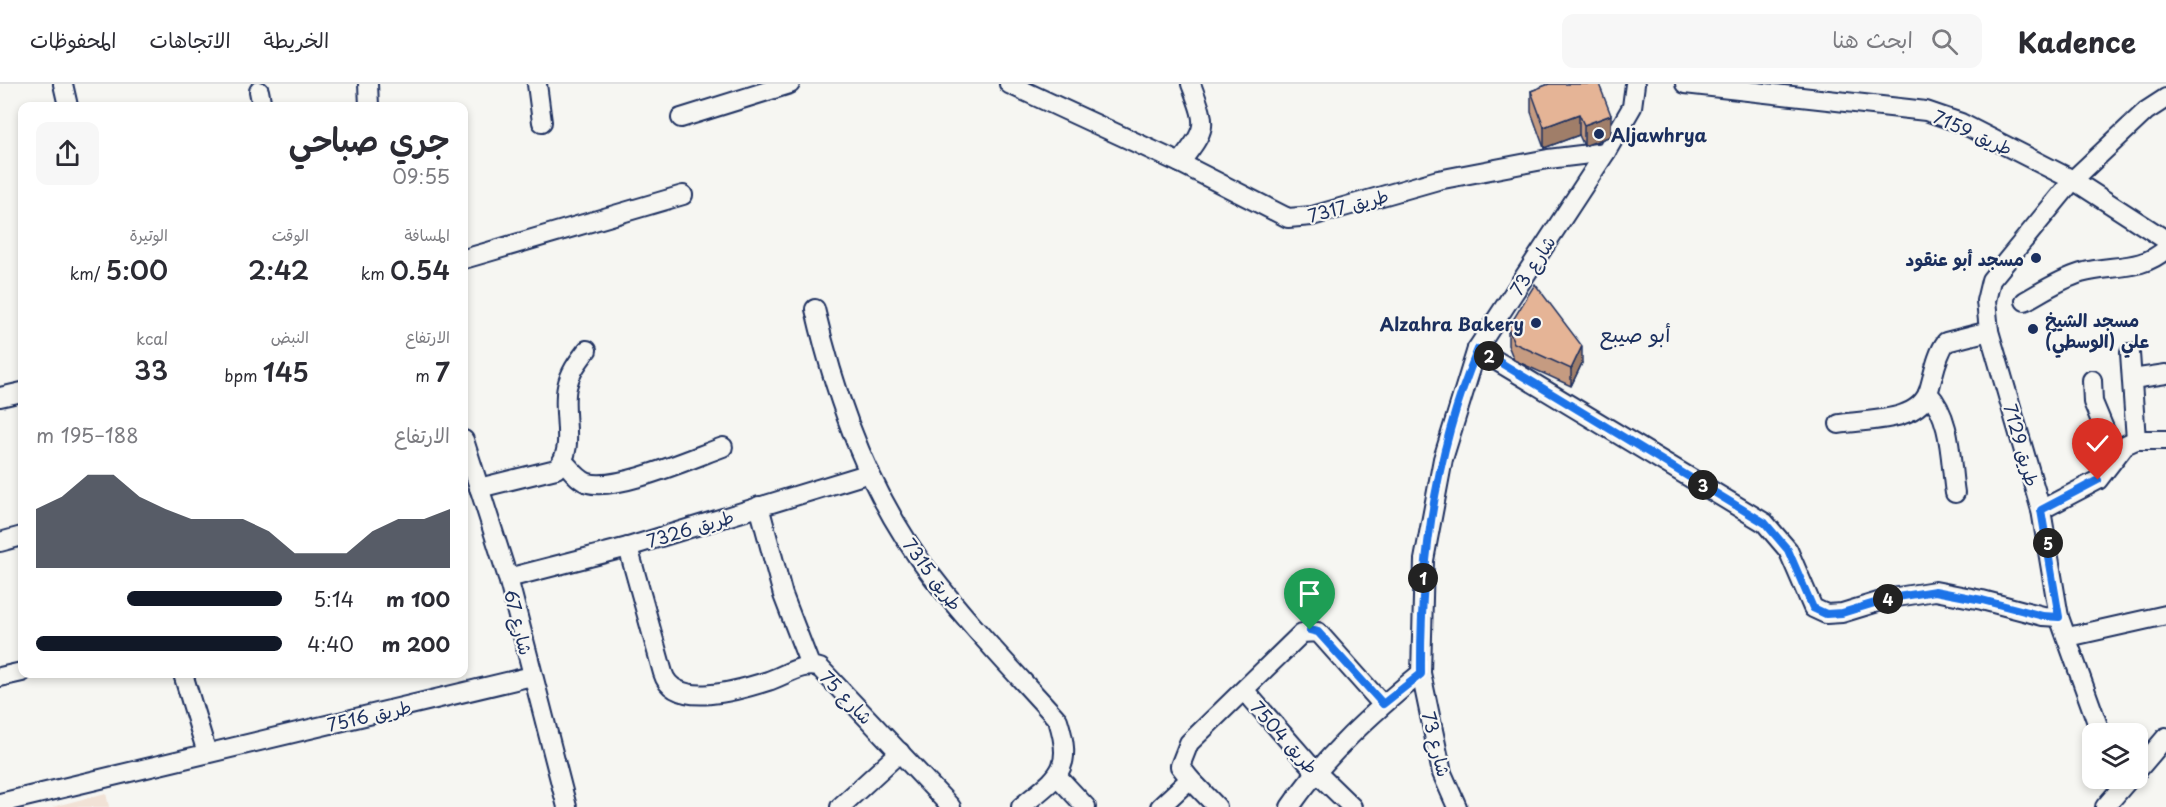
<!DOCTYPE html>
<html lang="ar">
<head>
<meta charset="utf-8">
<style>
	body { margin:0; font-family:"Playpen Sans","Playpen Sans Arabic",sans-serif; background:#f7f7f7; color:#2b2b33; direction:rtl; height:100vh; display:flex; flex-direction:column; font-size:22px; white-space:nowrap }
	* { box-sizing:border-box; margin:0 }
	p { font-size:20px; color:#7c7c81 }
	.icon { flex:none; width:33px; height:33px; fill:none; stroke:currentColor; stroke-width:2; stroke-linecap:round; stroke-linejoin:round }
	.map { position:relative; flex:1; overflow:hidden; direction:ltr }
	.details { position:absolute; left:18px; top:18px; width:450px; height:576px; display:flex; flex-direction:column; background:#fff; border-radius:12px; box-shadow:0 3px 9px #0003; direction:rtl }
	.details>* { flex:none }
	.controls { position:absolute; left:2082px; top:639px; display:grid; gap:12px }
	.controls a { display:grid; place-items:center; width:66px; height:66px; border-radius:12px; background:#fff; box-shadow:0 3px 9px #0003; font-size:30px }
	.pin { position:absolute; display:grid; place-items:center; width:51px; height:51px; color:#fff; margin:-62px -26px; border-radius:50% 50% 50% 0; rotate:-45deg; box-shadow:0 0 6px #0007 }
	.pin .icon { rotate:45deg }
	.km { position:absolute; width:30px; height:30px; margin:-15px; border-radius:50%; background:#222; color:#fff; font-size:16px; line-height:30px; text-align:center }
	.round { display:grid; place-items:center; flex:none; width:63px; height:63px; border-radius:12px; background:#f7f7f7 }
	.summary { display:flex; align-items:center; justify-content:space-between; height:102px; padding:0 18px }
	h1 { font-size:33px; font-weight:600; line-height:45px }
	.stats { display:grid; grid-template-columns:repeat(3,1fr); gap:9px; height:102px; padding:6px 18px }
	.stats div { display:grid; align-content:center }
	.stats b { font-size:26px; font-weight:600 }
	.stats small { font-size:16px; font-weight:400 }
	.stats p { font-size:16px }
	.chart { height:168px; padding:12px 18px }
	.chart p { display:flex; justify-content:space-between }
	.chart svg { width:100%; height:108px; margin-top:6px; fill:#111827; opacity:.7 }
	ul { padding:0 18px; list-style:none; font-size:20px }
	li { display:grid; grid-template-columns:96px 72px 1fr; align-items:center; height:45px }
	li i { height:15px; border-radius:8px; background:#111827 }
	header { display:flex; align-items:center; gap:36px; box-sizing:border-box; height:84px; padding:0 30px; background:#fff; border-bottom:2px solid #e1e1e2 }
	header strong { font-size:28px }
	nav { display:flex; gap:33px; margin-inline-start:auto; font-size:21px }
	.search { width:420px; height:54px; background:#f7f7f7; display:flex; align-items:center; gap:15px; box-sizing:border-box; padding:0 21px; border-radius:12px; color:#7c7c81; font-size:22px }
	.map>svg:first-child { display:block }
	.built { fill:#f1e2d6 }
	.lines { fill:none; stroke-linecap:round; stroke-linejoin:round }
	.minor-casing { stroke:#1b2f5e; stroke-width:22 }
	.minor { stroke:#f6f6f2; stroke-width:18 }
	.wall { fill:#c59b81; stroke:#1b2f5e; stroke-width:1.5 }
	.shaded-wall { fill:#a07e69; stroke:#1b2f5e; stroke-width:1.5 }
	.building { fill:#e5b496; stroke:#1b2f5e; stroke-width:1.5 }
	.route-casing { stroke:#fff; stroke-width:12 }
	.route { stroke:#1a73e8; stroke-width:8 }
	.poi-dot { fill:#1b2f5e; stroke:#f6f6f2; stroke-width:2 }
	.labels { text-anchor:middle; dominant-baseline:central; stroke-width:4.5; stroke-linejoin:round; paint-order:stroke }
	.street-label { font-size:18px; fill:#1b2f5e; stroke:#f6f6f2 }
	.poi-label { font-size:18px; font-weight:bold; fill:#1b2f5e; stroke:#f6f6f2; text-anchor:start }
	.quarter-label { font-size:21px; fill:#1b2f5e; stroke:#f6f6f2 }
</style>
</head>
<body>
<header>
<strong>Kadence</strong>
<div class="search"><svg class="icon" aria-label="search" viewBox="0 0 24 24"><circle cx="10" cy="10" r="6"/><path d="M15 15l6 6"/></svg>ابحث هنا</div>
<nav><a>الخريطة</a><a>الاتجاهات</a><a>المحفوظات</a></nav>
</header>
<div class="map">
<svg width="2166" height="723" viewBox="0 0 2166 723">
	<rect width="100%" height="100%" fill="#f6f6f2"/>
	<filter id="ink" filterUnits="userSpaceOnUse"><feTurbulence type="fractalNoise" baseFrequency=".0167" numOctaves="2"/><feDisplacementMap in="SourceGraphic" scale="12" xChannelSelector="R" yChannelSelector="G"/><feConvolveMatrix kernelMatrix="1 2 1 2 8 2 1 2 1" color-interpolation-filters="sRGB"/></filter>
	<g filter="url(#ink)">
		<!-- built -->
		<path class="built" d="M106,709L109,723H52Z"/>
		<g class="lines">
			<defs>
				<g id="minor">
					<path d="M63,0L68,22"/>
					<path d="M368,0L369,22"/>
					<path d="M537,0L542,38"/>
					<path d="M1009,0L1180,79L1288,134L1312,132L1438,96L1548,75L1606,68"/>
					<path d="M1685,0L1926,27L1961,39L2073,96L2166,156"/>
					<path d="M259,7L262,22"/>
					<path d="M681,34L790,0"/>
					<path d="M1180,79C1208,42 1207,43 1191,0"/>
					<path d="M464,175L683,111"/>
					<path d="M2025,217C2043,207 2061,195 2081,189C2111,180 2141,188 2166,165"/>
					<path d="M815,225C837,320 871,414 931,491C970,542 1015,588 1058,636C1074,687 1058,692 1021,723"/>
					<path d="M1477,265L1765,439L1788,466L1813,524L1826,530L1842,529L1891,514L1935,507L1982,516L2043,532L2059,533"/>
					<path d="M2130,269L2136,356"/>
					<path d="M2132,295L2166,290"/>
					<path d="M2092,296L2093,318L2115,371"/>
					<path d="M1928,309C1952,334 1950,377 1955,409"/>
					<path d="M0,313L22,308"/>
					<path d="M1839,340C1868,335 1919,339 1929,306C1934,290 1936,272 1946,258L1989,247"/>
					<path d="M464,356L508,494L567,723"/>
					<path d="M564,378C571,385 578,396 588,399C618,407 692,374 723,363"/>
					<path d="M479,404L556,385C577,366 561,330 567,303C570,288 578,278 587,266"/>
					<path d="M759,422L783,511L810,581"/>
					<path d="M2041,426L2098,396L2125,361L2136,356H2166"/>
					<path d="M0,458L22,452"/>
					<path d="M628,463L663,589C674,626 740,606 768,597C784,592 804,577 820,584L951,723"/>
					<path d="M508,494L628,463L870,389"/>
					<path d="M2068,553L2166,531"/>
					<path d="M183,590L207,669"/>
					<path d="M0,593L22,588"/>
					<path d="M1245,607L1315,687L1352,723"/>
					<path d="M2101,650L2059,533L2041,426L1989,247L1986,217L1991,196L2073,96L2146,27L2166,14"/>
					<path d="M2138,686L2166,653"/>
					<path d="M1058,693L1086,723"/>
					<path d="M1190,695L1217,723"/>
					<path d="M0,719L532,592"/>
					<path d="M840,723L900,668"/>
					<path d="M1160,723L1190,695L1180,682L1189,659L1302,549L1318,548L1382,620"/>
					<path d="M1290,723C1326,671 1372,629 1421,589"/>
					<path d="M1457,723L1442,689L1421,589L1424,476L1443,375L1477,265L1606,68L1632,23L1635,0"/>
					<path d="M2105,723L2130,694"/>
				</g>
			</defs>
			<!-- minor casing -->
			<use href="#minor" class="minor-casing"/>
			<!-- minor -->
			<use href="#minor" class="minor"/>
		</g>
		<!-- wall -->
		<g class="wall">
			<path d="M1549,0L1611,52L1584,62L1579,51L1544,64L1531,28V7Z"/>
			<path d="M1508,244L1582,279L1571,302L1514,276L1508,261Z"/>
		</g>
		<!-- shaded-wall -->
		<g class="shaded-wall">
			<path d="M1579,30V51L1544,64V43Z"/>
			<path d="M1611,31V52L1584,62V41Z"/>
			<path d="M1582,262V279L1571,302V285Z"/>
		</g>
		<!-- building -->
		<g class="building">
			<path d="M1549,0H1599L1611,31L1584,41L1579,30L1544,43L1531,7Z"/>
			<path d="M1535,200L1582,262L1571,285L1514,259L1508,244Z"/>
		</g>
	</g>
	<g class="lines" filter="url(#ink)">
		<defs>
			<path id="route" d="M1310,546L1318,548L1383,620L1421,590C1420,480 1435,367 1478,265L1765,439L1788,466L1813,524L1826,530L1842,529L1891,514L1935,507L1982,516L2043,532L2059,533L2041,426L2098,396"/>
		</defs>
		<!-- route casing -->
		<use href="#route" class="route-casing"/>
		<!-- route -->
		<use href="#route" class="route"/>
	</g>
	<!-- markers -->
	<g class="poi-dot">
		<circle cx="1599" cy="50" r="6"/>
		<circle cx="2036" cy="174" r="6"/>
		<circle cx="1536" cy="239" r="6"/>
		<circle cx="2033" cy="245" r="6"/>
	</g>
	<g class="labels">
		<!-- street labels -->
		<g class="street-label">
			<text transform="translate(1973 48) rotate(24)">طريق 7159</text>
			<text transform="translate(1348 121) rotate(-15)">طريق 7317</text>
			<text transform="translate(1532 181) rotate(-57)">شارع 73</text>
			<text transform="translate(2022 361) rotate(74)">طريق 7129</text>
			<text transform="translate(690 444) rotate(-17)">طريق 7326</text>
			<text transform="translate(933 490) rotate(53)">طريق 7315</text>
			<text transform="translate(519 538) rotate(76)">شارع 67</text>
			<text transform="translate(847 613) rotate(46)">شارع 75</text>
			<text transform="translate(369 631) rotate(-13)">طريق 7516</text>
			<text transform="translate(1285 653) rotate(48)">طريق 7504</text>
			<text transform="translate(1437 660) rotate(76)">شارع 73</text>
		</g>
		<!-- poi labels -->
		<g class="poi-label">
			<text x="1611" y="50">Aljawhrya</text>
			<text x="2024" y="174" text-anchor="end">مسجد أبو عنقود</text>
			<text x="2045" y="235">مسجد الشيخ<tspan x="2045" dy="21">علي (الوسطي)</tspan></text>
			<text x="1524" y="239" text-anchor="end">Alzahra Bakery</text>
		</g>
		<!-- quarter labels -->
		<g class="quarter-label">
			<text x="1635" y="249">أبو صيبع</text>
		</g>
	</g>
</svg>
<div class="controls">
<a><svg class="icon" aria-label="layers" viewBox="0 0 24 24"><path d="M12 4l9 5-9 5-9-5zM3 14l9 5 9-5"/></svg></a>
</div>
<div class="pin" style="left:1310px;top:546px;background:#1e9e55"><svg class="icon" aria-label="arrive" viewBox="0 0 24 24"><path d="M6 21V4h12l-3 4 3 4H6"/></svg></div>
<div class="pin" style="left:2098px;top:396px;background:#d93025"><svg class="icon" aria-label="check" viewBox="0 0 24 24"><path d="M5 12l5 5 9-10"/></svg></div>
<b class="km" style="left:1423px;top:494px">1</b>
<b class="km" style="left:1489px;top:272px">2</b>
<b class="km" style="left:1703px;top:401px">3</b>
<b class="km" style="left:1888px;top:515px">4</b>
<b class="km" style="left:2048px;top:459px">5</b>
<section class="details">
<div class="summary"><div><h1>جري صباحي</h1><p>09:55</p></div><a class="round"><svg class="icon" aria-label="share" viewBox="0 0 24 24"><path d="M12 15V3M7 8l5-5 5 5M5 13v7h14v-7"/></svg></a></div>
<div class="stats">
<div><p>المسافة</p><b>0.54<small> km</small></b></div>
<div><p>الوقت</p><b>2:42</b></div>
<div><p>الوتيرة</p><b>5:00<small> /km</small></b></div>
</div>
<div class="stats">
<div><p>الارتفاع</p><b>7<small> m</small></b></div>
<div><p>النبض</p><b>145<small> bpm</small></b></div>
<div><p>kcal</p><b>33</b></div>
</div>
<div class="chart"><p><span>الارتفاع</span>188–195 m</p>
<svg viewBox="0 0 160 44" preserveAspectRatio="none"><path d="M0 44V20L10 15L20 6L30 6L40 15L50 20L60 24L70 24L80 24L90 29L100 38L110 38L120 38L130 29L140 24L150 24L160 20V44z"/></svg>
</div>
<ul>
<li><b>100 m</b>5:14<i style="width:63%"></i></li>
<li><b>200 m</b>4:40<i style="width:100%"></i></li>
</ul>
</section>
</div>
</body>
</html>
